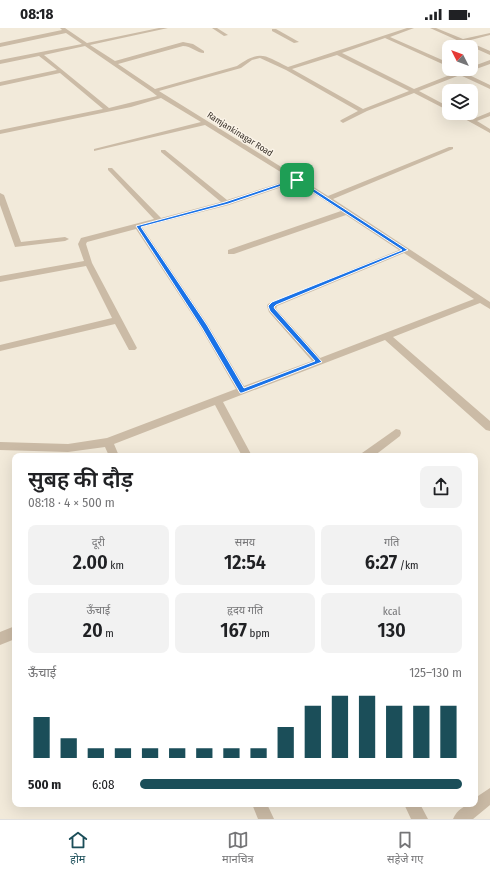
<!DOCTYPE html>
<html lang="hi">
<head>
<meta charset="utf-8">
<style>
	body { margin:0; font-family:"Fira Sans Condensed","Noto Sans Devanagari",sans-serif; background:#f2f2f2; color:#202124; height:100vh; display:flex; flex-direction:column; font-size:15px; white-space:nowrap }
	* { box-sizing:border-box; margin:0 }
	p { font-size:13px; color:#757577 }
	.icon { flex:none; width:22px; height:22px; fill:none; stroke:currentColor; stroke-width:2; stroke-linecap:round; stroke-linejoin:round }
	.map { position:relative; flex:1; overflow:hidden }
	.sheet { position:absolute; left:12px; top:425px; width:466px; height:354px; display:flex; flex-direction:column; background:#fff; border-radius:8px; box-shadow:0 4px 16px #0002 }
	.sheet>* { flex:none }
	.needle { width:26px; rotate:312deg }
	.fabs { position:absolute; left:442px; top:12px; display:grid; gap:8px }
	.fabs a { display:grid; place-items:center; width:36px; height:36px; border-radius:8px; background:#fff; box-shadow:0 4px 16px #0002; font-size:20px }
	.pin { position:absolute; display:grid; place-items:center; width:34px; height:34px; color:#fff; margin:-17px; border-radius:8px; box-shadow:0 2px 6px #0006 }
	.round { display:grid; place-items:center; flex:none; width:42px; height:42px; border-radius:8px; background:#f2f2f2 }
	.summary { display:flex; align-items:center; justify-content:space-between; height:68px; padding:0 16px }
	h1 { font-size:22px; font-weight:600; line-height:30px }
	.metrics { display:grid; grid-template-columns:repeat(3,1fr); gap:6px; height:68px; padding:4px 16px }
	.metrics div { display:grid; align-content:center; border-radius:8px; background:#f2f2f2; text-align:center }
	.metrics b { font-size:20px; font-weight:600 }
	.metrics small { font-size:11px; font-weight:400 }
	.metrics p { font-size:11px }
	.chart { height:112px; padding:8px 16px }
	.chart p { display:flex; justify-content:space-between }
	.chart svg { width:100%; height:72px; margin-top:4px; stroke:#1b4e59; stroke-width:6 }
	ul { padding:0 16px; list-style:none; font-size:13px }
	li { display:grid; grid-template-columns:64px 48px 1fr; align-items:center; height:30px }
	li i { height:10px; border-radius:5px; background:#1b4e59 }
	.status { display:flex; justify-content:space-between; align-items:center; height:28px; padding:0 20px; background:#fff; direction:ltr }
	.status svg { height:11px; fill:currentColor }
	.dock { display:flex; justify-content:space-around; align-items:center; height:56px; border-top:1px solid #e0e0e0; background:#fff; font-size:11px; color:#757577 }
	.dock a { display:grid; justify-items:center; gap:2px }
	.dock .current { color:#1b4e59 }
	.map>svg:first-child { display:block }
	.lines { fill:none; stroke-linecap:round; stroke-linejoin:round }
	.minor { fill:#cbbba6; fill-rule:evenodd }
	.route { fill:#1a73e8; stroke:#fff; fill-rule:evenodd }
	.labels { text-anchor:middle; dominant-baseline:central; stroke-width:3; stroke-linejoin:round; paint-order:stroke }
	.far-street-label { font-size:9px; fill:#362e27; stroke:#faf3e7 }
</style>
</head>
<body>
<div class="status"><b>08:18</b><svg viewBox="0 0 49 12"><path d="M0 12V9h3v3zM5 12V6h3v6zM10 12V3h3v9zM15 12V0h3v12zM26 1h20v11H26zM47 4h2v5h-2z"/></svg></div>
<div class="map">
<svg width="490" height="791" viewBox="0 0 490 791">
	<rect width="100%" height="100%" fill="#f2eada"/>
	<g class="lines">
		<!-- minor -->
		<g class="minor">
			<path d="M60,0H65L87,15L159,0H168L90,17L115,33L183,14L193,16L204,23V25C197,25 191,18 183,18L118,36L155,61L237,38C261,21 265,28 288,39L407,0H414L390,9L449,35V39L385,10L342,25L414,61L465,41H471V39L490,32V36L465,45L490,57V61L460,47L419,63L449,79V83L414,65L367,83L343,95L340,93L341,92L358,83L286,42L260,30L252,32L241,40L159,63L328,168L449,119H453V121L333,171L490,274V281L480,275L393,309L490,393V403L486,402L385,312L223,374L252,428H242L215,377L114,416L119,428H109L105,419L68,424L0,422V414L68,416L107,410L236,361L201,300L136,201L87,214L86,216L92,235L137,320L135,322H129L115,296L0,323V317L112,290L86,238L0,254V248L84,233L78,216L81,210L154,191L108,142V140H112L161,190L221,174L161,124V122H165L227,172L292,151L205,97L94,123V121L201,94L161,70L131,79L0,106V102L103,81L60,45L0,58V54L57,42L39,28L0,36V32L82,16L66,5L0,19V15L62,2ZM85,18L152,64L157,68L109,80L44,27ZM337,27L409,63L363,81L292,41ZM296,154L341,183L228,222V226H234L346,187L399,222L268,276L267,278L269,284L312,333L244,358L208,297L142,199L229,177ZM404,225L474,271L320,330L276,281L277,278Z"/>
			<path d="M212,0H217L228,7L224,8Z"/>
			<path d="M430,0H436L463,11L490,5V7L467,13L490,23V27Z"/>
			<path d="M272,1H276L299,14L294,15L272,3Z"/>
			<path d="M490,84V88L477,93L490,101V105L454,85H461L473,91Z"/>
			<path d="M0,165L4,167L21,214L65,209L69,211L65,213L15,219L0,177Z"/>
			<path d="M396,401L400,402L401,405L400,408L374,428H361L362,425Z"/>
			<path d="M15,598V611L0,617V604Z"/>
			<path d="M490,760V777L473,791H453C457,782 465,776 475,776V770Z"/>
			<path d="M252,776H267L274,791H258Z"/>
			<path d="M404,776H420L428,791H411Z"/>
		</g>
	</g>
	<!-- route -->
	<path class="route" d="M297,150L408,222L276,277L274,279L275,281L322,334L242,365H240L202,300L136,198L225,174ZM296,153L402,222L272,274L268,278L270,283L315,333L244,360L207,297L141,199L228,176Z"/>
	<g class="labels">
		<!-- far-street labels -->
		<g class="far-street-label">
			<text transform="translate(240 106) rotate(32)">Ramjankinagar Road</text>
		</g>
	</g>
</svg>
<div class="fabs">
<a><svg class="needle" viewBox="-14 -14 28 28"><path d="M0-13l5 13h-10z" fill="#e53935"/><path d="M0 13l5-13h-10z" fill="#757577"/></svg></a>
<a><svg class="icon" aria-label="layers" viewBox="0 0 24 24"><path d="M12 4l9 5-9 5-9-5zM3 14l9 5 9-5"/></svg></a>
</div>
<div class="pin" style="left:297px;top:152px;background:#1e9e55"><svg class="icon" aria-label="arrive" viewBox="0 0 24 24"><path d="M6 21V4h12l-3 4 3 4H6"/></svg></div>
<section class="sheet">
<div class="summary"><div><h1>सुबह की दौड़</h1><p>08:18 · 4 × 500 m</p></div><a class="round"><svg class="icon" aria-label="share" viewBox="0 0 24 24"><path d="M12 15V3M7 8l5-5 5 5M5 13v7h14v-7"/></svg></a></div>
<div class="metrics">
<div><p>दूरी</p><b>2.00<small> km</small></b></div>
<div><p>समय</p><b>12:54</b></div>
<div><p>गति</p><b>6:27<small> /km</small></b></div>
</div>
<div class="metrics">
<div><p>ऊँचाई</p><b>20<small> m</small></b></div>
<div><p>हृदय गति</p><b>167<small> bpm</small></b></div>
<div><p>kcal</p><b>130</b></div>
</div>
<div class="chart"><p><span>ऊँचाई</span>125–130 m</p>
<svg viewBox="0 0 160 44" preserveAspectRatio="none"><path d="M5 44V19M15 44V32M25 44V38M35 44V38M45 44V38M55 44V38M65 44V38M75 44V38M85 44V38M95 44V25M105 44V12M115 44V6M125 44V6M135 44V12M145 44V12M155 44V12"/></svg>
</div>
<ul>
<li><b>500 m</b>6:08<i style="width:100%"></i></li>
</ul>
</section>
</div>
<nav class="dock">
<a class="current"><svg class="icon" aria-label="home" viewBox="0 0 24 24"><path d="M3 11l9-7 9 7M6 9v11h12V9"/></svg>होम</a>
<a><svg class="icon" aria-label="map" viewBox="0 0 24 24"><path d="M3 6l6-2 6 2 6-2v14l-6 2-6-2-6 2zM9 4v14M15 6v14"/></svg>मानचित्र</a>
<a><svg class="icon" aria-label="saved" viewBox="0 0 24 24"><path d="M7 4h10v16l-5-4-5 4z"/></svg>सहेजे गए</a>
</nav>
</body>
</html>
